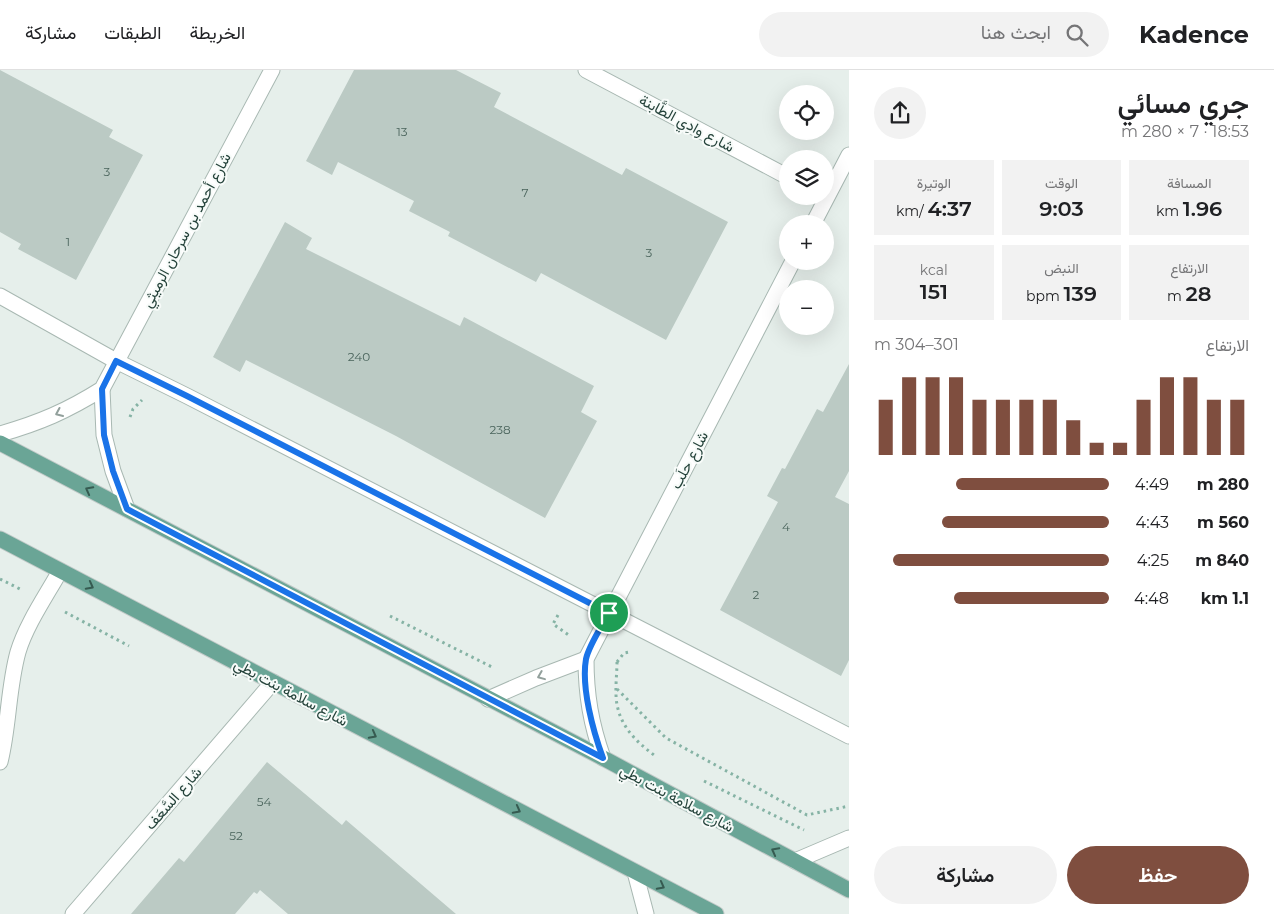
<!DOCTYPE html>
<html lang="ar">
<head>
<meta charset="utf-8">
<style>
	body { margin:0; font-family:Montserrat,Vazirmatn,sans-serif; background:#f2f2f2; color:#202124; direction:rtl; height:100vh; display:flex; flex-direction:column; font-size:19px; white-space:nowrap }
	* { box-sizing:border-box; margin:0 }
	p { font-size:16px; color:#757577 }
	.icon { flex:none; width:28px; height:28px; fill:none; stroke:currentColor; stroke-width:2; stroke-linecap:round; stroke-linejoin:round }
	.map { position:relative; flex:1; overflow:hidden; direction:ltr }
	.details { display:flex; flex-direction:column; background:#fff; width:425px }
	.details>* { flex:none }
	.buttons { position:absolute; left:779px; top:15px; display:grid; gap:10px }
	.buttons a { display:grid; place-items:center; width:55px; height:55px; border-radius:50%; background:#fff; box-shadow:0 5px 20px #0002; font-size:25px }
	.pin { position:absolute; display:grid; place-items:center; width:42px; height:42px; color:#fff; margin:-21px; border:2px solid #fff; border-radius:50%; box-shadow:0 1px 5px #0007 }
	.round { display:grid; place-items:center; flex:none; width:52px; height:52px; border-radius:26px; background:#f2f2f2 }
	.headline { display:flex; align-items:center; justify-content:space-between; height:85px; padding:0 25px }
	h1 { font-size:28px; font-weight:600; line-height:38px }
	.stats { display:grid; grid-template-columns:repeat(3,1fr); gap:8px; height:85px; padding:5px 25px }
	.stats div { display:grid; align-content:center; border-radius:0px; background:#f2f2f2; text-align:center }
	.stats b { font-size:21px; font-weight:600 }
	.stats small { font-size:14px; font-weight:400 }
	.stats p { font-size:14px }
	.chart { height:140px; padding:10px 25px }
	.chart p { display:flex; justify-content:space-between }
	.chart svg { width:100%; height:90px; margin-top:5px; stroke:#7f4e3f; stroke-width:6 }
	.action { display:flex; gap:10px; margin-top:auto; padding:10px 25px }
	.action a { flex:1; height:58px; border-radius:30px; background:#7f4e3f; color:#fff; font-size:20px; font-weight:600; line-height:58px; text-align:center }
	.action a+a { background:#f2f2f2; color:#202124 }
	ul { padding:0 25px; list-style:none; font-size:16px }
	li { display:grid; grid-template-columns:80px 60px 1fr; align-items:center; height:38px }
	li i { height:12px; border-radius:6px; background:#7f4e3f }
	header { display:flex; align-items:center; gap:30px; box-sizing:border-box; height:70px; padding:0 25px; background:#fff; border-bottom:1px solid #e0e0e0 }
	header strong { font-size:24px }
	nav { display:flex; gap:28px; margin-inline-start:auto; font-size:18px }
	.search { width:350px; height:45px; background:#f2f2f2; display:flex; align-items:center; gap:12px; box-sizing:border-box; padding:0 18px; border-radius:28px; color:#757577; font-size:19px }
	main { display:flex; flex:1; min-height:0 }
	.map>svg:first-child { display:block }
	.building { fill:#bbcac4 }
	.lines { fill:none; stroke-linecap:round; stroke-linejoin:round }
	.minor-casing { stroke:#a8b8b2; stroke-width:17 }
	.major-casing { stroke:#c2cac8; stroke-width:17 }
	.path { stroke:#86b3a5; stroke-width:3; stroke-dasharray:2.5 4; stroke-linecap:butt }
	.minor { stroke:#fff; stroke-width:15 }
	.major { stroke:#6aa596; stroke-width:15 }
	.oneway { stroke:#92a09c }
	.oneway2 { stroke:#365b51 }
	.route-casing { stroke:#fff; stroke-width:10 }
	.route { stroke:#1a73e8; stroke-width:6 }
	.labels { text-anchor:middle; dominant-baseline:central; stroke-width:4; stroke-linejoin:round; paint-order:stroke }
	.number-label { font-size:12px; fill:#4a645c }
	.street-label { font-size:15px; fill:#24423a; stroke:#f7fbf9 }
</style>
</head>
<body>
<header>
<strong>Kadence</strong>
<div class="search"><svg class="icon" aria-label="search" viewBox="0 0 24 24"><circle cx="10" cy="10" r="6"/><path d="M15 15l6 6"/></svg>ابحث هنا</div>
<nav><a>الخريطة</a><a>الطبقات</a><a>مشاركة</a></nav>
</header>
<main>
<section class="details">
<div class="headline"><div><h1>جري مسائي</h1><p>18:53 · 7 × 280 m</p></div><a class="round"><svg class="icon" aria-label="share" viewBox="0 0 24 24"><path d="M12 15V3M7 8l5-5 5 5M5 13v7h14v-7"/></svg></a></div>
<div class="stats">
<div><p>المسافة</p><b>1.96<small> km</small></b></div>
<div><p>الوقت</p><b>9:03</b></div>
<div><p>الوتيرة</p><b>4:37<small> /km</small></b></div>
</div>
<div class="stats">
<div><p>الارتفاع</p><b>28<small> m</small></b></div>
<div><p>النبض</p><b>139<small> bpm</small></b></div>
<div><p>kcal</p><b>151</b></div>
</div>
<div class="chart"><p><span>الارتفاع</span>301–304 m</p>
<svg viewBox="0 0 160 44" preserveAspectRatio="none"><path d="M5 44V17M15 44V6M25 44V6M35 44V6M45 44V17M55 44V17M65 44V17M75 44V17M85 44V27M95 44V38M105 44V38M115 44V17M125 44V6M135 44V6M145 44V17M155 44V17"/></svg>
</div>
<ul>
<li><b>280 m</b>4:49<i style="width:65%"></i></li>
<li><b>560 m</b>4:43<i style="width:71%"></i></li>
<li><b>840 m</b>4:25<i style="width:92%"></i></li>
<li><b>1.1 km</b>4:48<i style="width:66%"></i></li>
</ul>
<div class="action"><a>حفظ</a><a>مشاركة</a></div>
</section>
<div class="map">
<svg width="849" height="844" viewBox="0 0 849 844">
	<rect width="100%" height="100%" fill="#e6efeb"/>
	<!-- building -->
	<g class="building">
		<path d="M0,0L113,60L109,67L143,85L76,210L18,179L21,174L0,162Z"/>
		<path d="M354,0H456L501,23L494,37L622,105L626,98L728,152L666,270L541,203L536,212L448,166L450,162L409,141L414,131L338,92L332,105L306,91Z"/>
		<path d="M285,152L312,168L306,179L460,256L464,247L594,316L581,342L597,351L545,448L396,366L246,290L240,302L213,287Z"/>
		<path d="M849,294V401L835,427L849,434V590L841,606L720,540L778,432L767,426L782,398L785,399L817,339L823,342Z"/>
		<path d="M267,692L342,755L346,750L456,844H288L260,820L257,824L254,822L235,844H131L179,788L184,792Z"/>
	</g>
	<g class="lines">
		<defs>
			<g id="minor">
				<path d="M586,0L788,107"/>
				<path d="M813,154L849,85"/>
				<path d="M0,226L116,291L187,326L849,666"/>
				<path d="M102,319L104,365L113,401L127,439"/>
				<path d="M0,364C39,353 67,341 102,319L272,0"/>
				<path d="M488,629L536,608L586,589"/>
				<path d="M603,688C591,654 586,625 586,589L793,191"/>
				<path d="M0,692C9,656 8,618 18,582C26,555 46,526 60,501"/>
				<path d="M795,791L849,768"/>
				<path d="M635,802L646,844"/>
				<path d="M73,844L273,612"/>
			</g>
			<g id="major">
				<path d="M0,373L603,688L849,820"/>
				<path d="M0,469L716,844"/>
			</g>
		</defs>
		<!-- minor casing -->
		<use href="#minor" class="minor-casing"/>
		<!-- major casing -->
		<use href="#major" class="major-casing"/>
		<!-- path -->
		<g class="path">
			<path d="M130,347L133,339L142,330"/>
			<path d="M0,509L22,520"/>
			<path d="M65,542L129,576"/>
			<path d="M558,545L553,554L570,566"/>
			<path d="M390,546L494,598"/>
			<path d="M617,592C617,606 614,625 618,639C623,659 638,673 654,685"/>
			<path d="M617,592L624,583L629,582"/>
			<path d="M617,619L666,668L807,745L849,736"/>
			<path d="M704,711L804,760"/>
		</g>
		<!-- minor -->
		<use href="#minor" class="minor"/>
		<!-- major -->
		<use href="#major" class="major"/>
	</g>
	<!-- one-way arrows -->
	<defs><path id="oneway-chevron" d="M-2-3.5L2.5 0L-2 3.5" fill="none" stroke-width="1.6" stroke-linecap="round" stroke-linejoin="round" transform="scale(1.25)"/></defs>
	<g class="oneway">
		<use href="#oneway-chevron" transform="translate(59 343) rotate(156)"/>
		<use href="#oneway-chevron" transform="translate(541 606) rotate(158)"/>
	</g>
	<g class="oneway2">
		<use href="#oneway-chevron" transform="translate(89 420) rotate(-152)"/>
		<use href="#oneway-chevron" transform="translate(90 516) rotate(28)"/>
		<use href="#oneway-chevron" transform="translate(373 665) rotate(28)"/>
		<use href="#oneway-chevron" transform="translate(517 740) rotate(28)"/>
		<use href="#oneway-chevron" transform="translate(775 781) rotate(-152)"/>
		<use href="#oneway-chevron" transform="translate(661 816) rotate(28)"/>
	</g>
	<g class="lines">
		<defs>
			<path id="route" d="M116,291L187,326L609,543C602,556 589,575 586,589C581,617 593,661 603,688L127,439L113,401L104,365L102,319Z"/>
		</defs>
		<!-- route casing -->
		<use href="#route" class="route-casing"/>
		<!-- route -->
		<use href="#route" class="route"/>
	</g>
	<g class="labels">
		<!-- number labels -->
		<g class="number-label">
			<text x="402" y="61">13</text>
			<text x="107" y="101">3</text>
			<text x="525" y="122">7</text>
			<text x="68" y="171">1</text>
			<text x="649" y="182">3</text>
			<text x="359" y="286">240</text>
			<text x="500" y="359">238</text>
			<text x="786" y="456">4</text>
			<text x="756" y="524">2</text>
			<text x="264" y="731">54</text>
			<text x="236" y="765">52</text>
		</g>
		<!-- street labels -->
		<g class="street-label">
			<text transform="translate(687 53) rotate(28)">شارع وادِي الطَّابنة</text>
			<text transform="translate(186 160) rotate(-62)">شارع أحمد بن سرحان الرميثي</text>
			<text transform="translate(689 390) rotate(-62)">شارع حلَب</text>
			<text transform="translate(291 622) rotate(28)">شارع سلامة بنت بطي</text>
			<text transform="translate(173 728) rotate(-49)">شارع السَّعَف</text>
			<text transform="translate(677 728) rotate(28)">شارع سلامة بنت بطي</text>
		</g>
	</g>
</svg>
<div class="buttons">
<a><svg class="icon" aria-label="locate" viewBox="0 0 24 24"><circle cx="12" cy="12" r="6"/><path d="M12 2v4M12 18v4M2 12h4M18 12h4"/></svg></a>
<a><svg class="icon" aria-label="layers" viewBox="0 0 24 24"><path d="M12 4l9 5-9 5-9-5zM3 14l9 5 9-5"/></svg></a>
<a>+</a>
<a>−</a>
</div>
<div class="pin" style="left:609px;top:543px;background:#1e9e55"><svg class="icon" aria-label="arrive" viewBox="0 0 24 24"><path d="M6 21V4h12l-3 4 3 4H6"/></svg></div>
</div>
</main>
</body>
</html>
